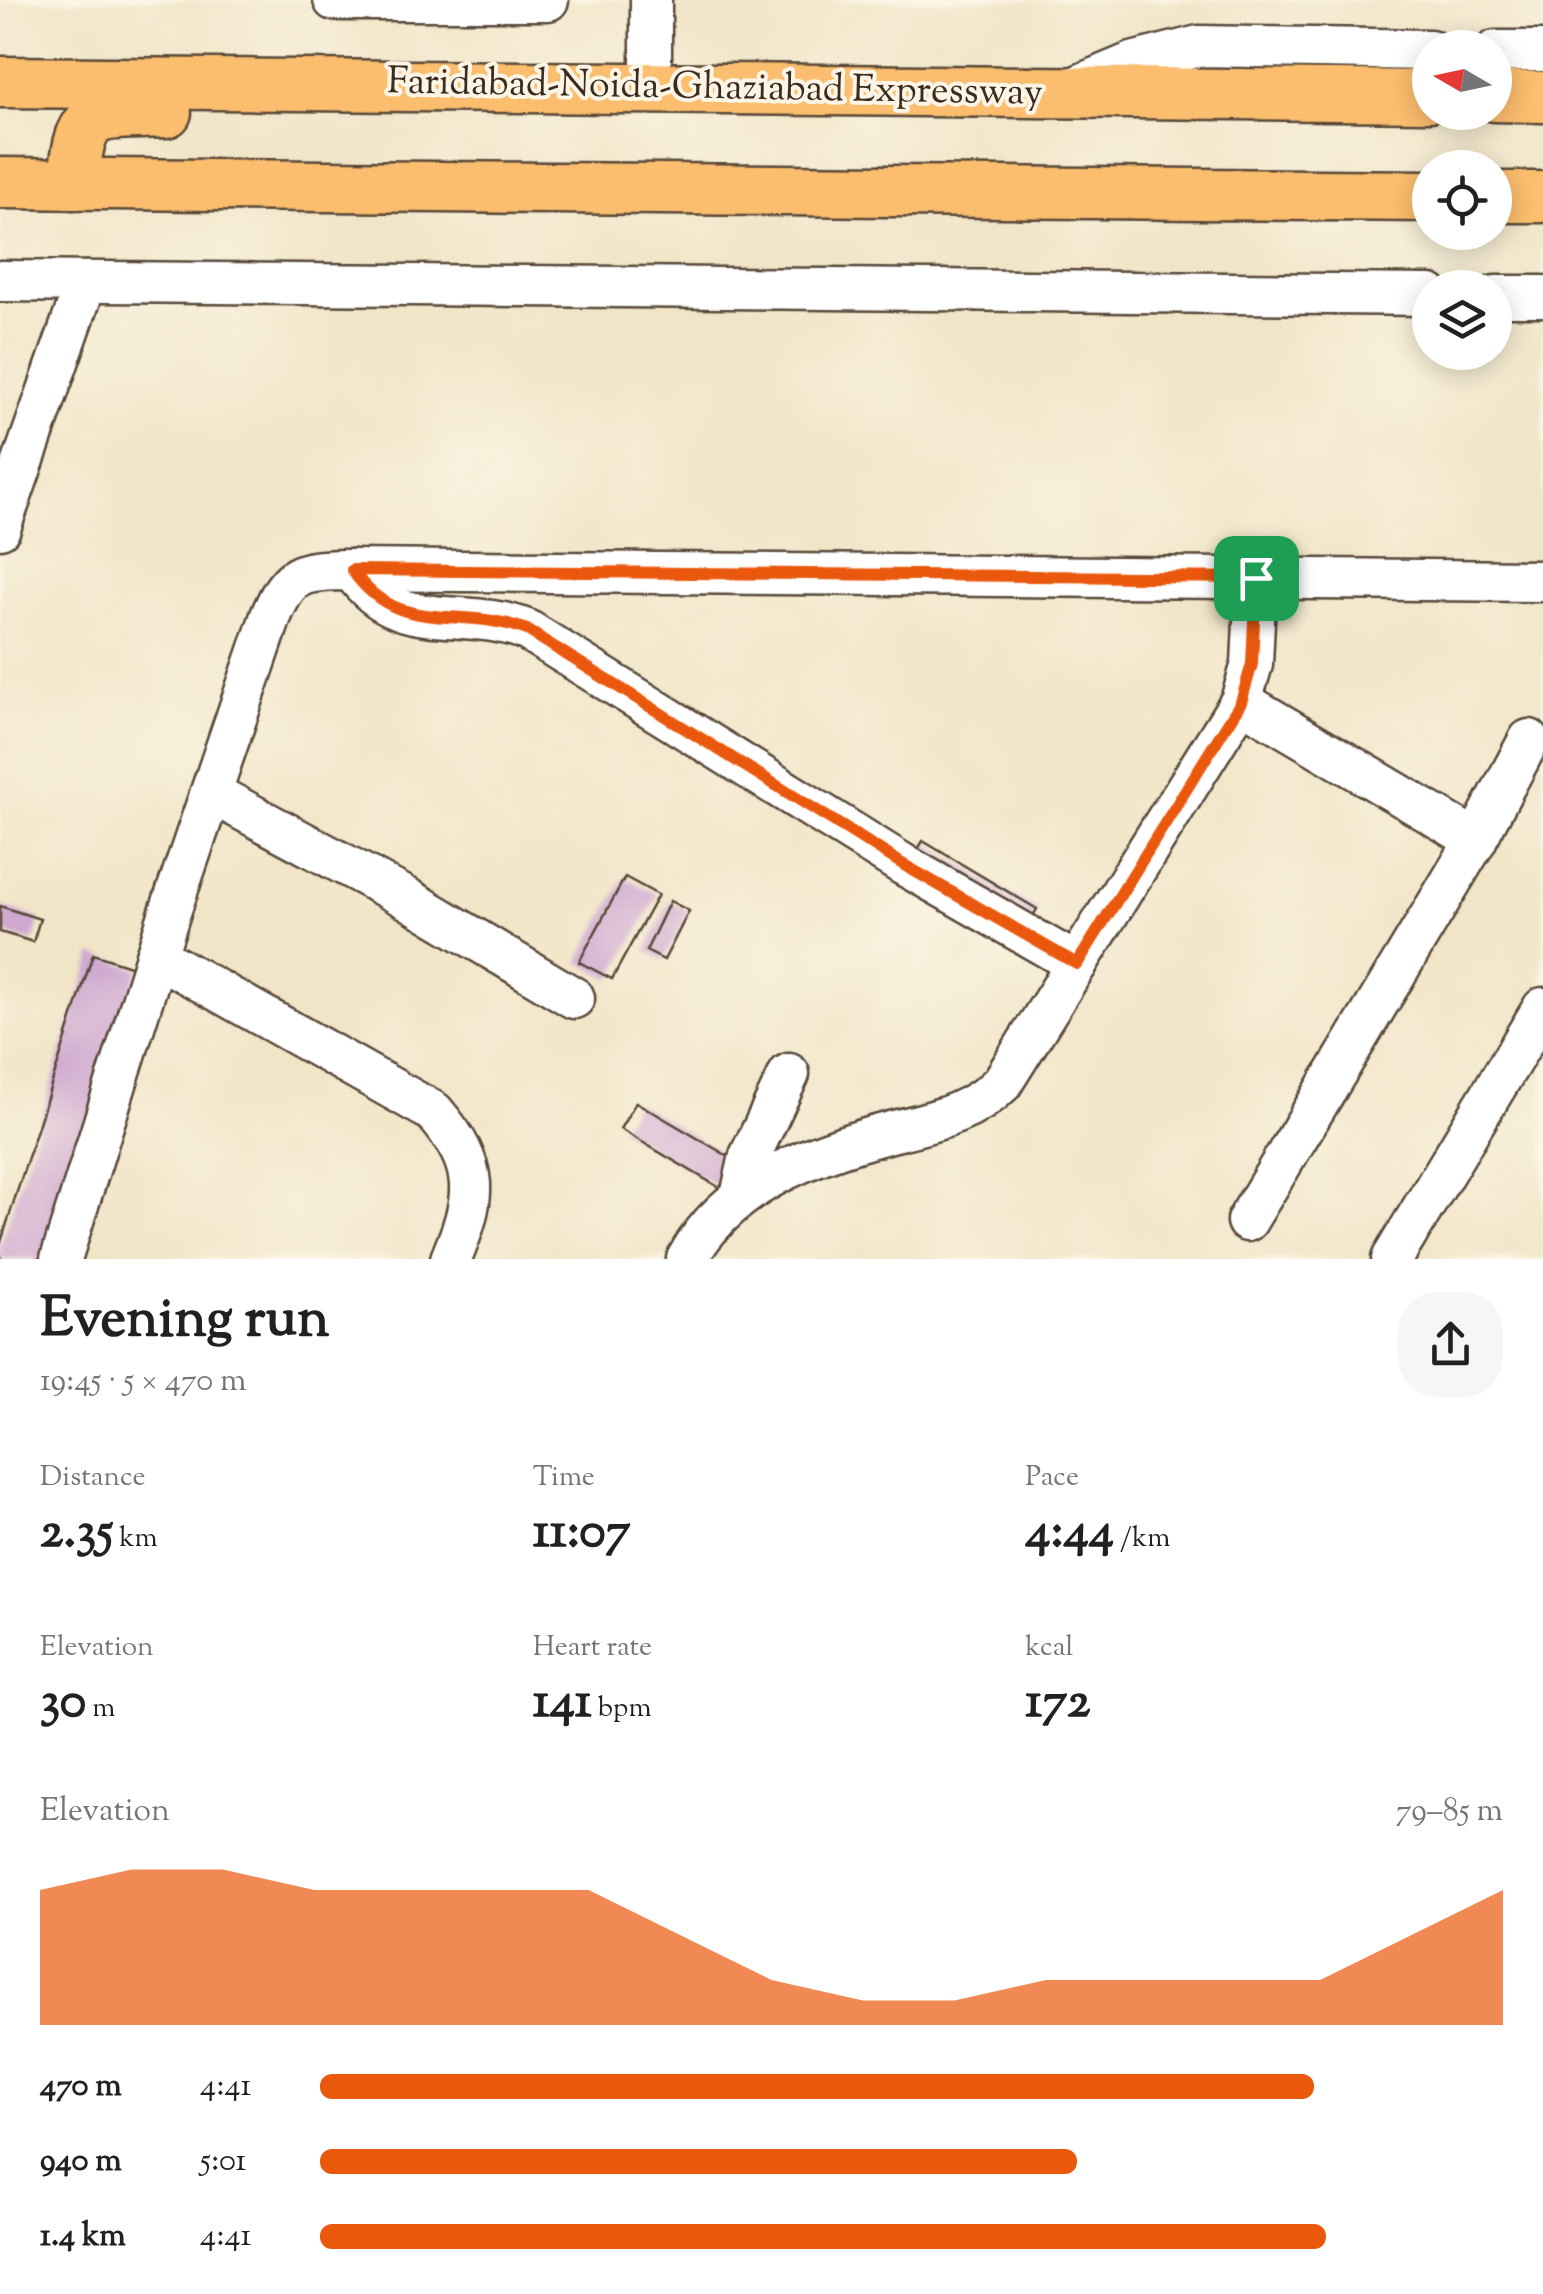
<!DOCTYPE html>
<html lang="en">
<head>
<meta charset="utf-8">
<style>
	body { margin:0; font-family:"Sorts Mill Goudy",serif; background:#f6f6f6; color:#202124; height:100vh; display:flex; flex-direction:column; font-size:38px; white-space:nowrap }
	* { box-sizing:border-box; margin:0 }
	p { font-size:32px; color:#757577 }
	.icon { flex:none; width:55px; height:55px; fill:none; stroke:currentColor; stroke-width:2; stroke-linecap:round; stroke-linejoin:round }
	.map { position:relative; height:1259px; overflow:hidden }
	.drawer { display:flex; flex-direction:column; background:#fff; flex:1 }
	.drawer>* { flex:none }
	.needle { width:65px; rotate:279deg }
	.buttons { position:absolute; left:1412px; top:30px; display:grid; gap:20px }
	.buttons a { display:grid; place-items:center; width:100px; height:100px; border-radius:50%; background:#fff; box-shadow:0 5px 25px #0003; font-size:50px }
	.pin { position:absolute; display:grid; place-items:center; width:85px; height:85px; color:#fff; margin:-42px; border-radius:20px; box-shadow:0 5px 15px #0006 }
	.round { display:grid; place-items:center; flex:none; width:105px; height:105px; border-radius:40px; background:#f6f6f6 }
	.headline { display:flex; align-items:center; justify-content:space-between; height:170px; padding:0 40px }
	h1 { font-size:55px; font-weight:700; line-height:75px }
	.figures { display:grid; grid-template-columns:repeat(3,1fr); gap:15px; height:170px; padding:10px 40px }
	.figures div { display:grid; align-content:center }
	.figures b { font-size:50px; font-weight:700 }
	.figures small { font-size:28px; font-weight:400 }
	.figures p { font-size:28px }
	.chart { height:280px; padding:20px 40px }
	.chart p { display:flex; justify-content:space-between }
	.chart svg { width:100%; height:180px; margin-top:10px; fill:#ea580c; opacity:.7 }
	ul { padding:0 40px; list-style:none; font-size:32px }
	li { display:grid; grid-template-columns:160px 120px 1fr; align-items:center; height:75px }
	li i { height:25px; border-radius:12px; background:#ea580c }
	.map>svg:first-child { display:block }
	.building { fill:#cfa9d0 }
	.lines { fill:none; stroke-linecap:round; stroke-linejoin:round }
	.minor-casing { stroke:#564637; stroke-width:45 }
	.major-casing { stroke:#564637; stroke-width:55 }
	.minor { stroke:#fff; stroke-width:40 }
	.major { stroke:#fbbd6e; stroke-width:50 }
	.route-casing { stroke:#fff; stroke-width:20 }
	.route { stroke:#ea580c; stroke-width:12 }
	.labels { text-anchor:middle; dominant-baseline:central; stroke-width:8; stroke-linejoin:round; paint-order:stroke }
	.street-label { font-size:38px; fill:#3b2a1e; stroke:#fcf5e5 }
</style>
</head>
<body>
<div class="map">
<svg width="1543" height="1259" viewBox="0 0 1543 1259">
	<rect width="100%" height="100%" fill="#fcf5e5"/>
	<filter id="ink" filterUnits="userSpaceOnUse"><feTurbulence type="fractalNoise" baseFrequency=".01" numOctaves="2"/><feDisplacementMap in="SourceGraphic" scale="20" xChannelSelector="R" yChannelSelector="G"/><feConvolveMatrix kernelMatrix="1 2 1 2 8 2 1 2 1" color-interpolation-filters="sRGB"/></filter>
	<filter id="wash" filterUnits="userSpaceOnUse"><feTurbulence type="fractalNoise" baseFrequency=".0048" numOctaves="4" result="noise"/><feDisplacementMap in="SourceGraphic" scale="40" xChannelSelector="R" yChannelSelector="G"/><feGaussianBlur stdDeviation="2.25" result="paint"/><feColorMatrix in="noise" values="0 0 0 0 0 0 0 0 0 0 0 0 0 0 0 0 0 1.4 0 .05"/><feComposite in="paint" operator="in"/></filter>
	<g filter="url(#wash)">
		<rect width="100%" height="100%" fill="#f1e5c7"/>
		<g id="blocks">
			<!-- building -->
			<g class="building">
				<path d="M923,841L1037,909L1025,930L911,861Z"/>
				<path d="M625,877L658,895L612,979L579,962Z"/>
				<path d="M670,901L689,911L664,960L646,951Z"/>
				<path d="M0,906L40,919L33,942L0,932Z"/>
				<path d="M93,954L139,969L46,1259H0V1245Z"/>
				<path d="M636,1102L743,1165L727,1192L620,1129Z"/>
			</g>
		</g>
	</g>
	<g filter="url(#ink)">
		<use href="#blocks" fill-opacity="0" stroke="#564637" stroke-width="2.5"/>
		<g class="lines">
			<defs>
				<g id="minor">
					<path d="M334,0H548"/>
					<path d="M651,0V88"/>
					<path d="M1495,51H1543"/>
					<path d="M1068,90L1132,63L1199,46L1430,50"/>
					<path d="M0,281L1430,295"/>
					<path d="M1495,296H1543"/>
					<path d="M0,528L86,282"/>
					<path d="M352,570C398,638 460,604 527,630L904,865L1077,964"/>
					<path d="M1241,701L1476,840"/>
					<path d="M211,793L405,897L574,998"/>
					<path d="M156,956L434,1112C481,1167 477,1196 451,1259"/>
					<path d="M741,1196L750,1156L789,1074"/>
					<path d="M1247,1221L1476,840L1529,740"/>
					<path d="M61,1259L170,912L271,616C289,573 299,571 344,570L1543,581"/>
					<path d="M687,1259C728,1184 811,1153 891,1132C933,1121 970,1115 1002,1083L1241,701L1252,664L1256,578"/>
					<path d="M1392,1259L1543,1008"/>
				</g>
				<g id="major">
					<path d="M0,82L1430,96"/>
					<path d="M1495,96L1543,97"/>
					<path d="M0,183L1430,196"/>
					<path d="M74,184C79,103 95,116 166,112"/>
					<path d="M1495,197H1543"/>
				</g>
			</defs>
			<!-- minor casing -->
			<use href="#minor" class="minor-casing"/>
			<!-- major casing -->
			<use href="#major" class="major-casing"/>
			<!-- minor -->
			<use href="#minor" class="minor"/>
			<!-- major -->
			<use href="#major" class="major"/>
		</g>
	</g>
	<g class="lines" filter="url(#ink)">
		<defs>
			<path id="route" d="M352,570L1256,578L1252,664L1241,702L1077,964L904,865L527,630C460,604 398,638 352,570Z"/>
		</defs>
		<!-- route casing -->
		<use href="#route" class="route-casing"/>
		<!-- route -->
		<use href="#route" class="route"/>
	</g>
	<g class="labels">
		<!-- street labels -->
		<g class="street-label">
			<text transform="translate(715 89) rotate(1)">Faridabad-Noida-Ghaziabad Expressway</text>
		</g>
	</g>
</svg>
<div class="buttons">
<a><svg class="needle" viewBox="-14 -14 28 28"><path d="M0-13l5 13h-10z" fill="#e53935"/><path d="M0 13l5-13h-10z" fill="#757577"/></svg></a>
<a><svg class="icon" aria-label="locate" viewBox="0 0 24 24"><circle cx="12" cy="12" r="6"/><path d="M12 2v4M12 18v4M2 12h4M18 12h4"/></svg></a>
<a><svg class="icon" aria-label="layers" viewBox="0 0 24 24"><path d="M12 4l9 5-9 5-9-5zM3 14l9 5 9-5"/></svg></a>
</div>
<div class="pin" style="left:1256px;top:578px;background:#1e9e55"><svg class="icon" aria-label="arrive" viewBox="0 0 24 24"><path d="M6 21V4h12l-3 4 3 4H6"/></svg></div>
</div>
<section class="drawer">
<div class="headline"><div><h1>Evening run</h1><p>19:45 · 5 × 470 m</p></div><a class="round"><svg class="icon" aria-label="share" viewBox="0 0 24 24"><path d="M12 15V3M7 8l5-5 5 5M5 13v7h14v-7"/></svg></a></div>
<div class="figures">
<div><p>Distance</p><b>2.35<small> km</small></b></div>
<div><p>Time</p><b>11:07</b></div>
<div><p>Pace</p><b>4:44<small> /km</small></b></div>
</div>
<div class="figures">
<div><p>Elevation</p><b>30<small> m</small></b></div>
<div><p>Heart rate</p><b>141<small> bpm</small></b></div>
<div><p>kcal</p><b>172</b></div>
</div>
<div class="chart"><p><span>Elevation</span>79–85 m</p>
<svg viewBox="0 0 160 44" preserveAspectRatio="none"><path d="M0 44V11L10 6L20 6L30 11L40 11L50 11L60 11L70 22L80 33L90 38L100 38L110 33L120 33L130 33L140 33L150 22L160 11V44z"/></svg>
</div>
<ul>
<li><b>470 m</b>4:41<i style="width:84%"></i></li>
<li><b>940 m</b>5:01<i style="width:64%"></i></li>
<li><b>1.4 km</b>4:41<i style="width:85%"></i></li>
</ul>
</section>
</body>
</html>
